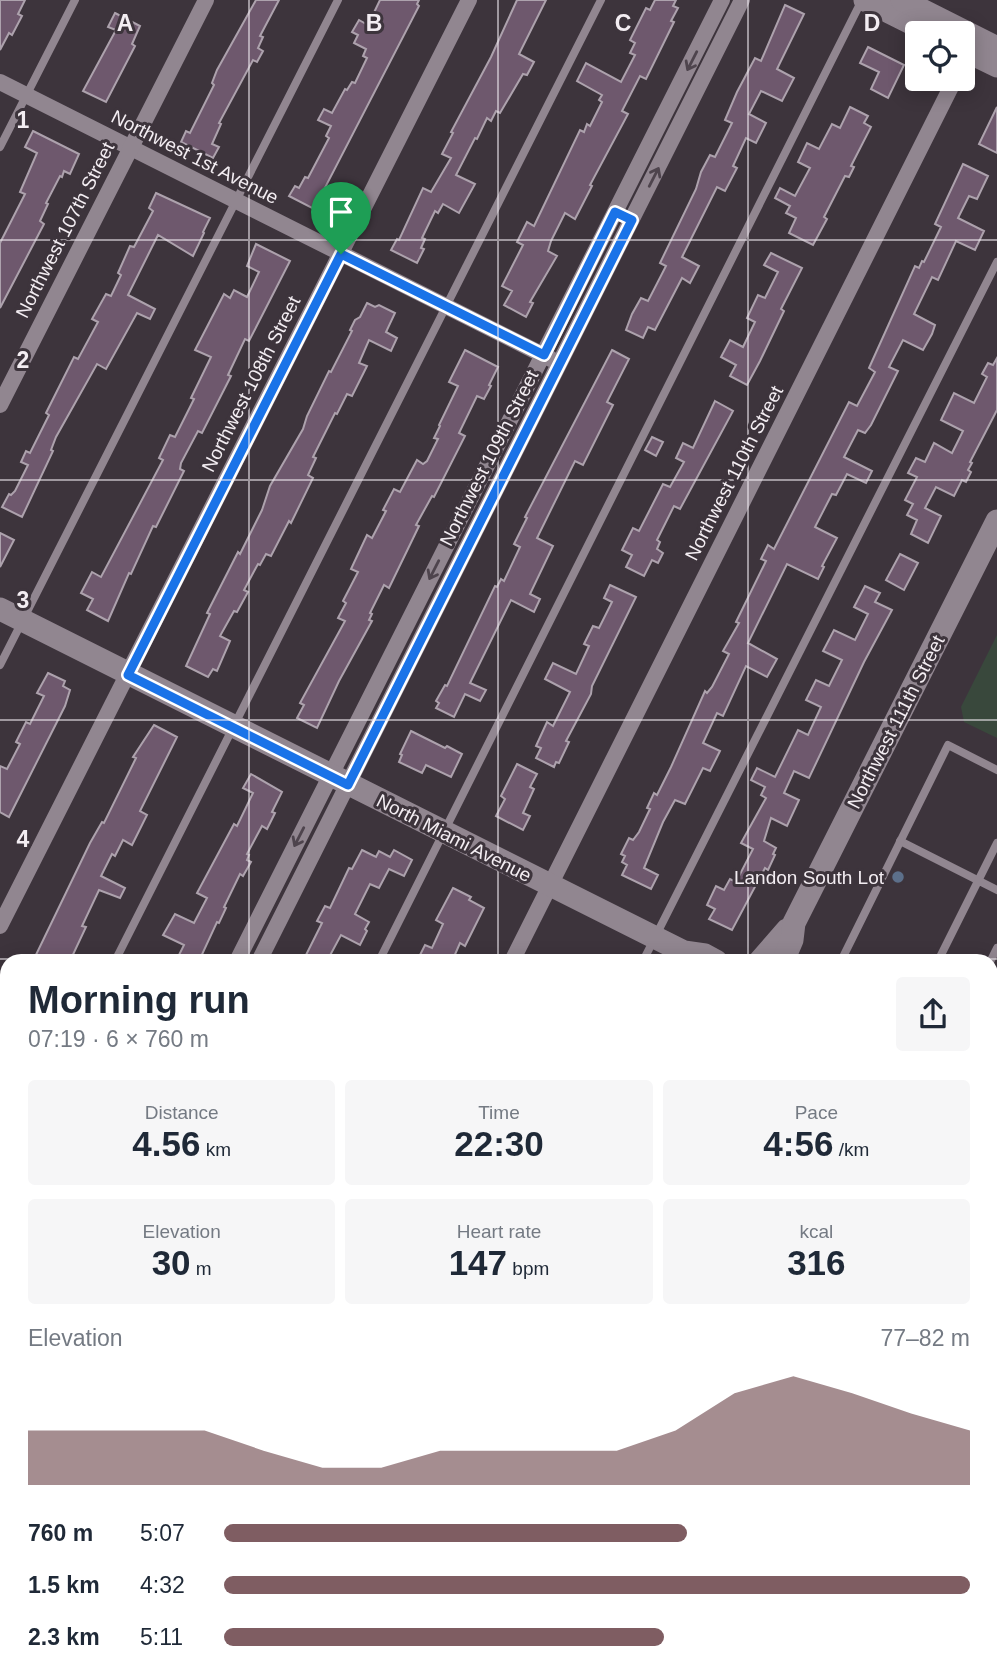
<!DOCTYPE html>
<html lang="en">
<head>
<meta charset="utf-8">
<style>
	body { margin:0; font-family:Arial,sans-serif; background:#f6f6f7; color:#1f2937; height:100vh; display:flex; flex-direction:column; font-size:26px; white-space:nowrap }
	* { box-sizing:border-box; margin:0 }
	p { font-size:23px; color:#747a83 }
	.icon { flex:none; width:38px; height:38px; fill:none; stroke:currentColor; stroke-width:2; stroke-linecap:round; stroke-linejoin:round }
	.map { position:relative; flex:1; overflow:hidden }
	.drawer { position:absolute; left:0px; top:954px; width:998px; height:726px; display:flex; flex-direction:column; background:#fff; border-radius:21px 21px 0 0; box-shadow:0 4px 18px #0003 }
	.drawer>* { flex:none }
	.fabs { position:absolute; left:905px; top:21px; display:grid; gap:14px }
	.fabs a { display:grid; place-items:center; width:70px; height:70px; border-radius:7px; background:#fff; box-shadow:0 4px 18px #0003; font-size:35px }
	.pin { position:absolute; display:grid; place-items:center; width:60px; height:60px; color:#fff; margin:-72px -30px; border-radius:50% 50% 50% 0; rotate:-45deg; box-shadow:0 0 7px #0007 }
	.pin .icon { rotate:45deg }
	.round { display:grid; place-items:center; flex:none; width:74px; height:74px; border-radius:7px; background:#f6f6f7 }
	.overview { display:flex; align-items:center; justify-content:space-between; height:119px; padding:0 28px }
	h1 { font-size:38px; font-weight:600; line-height:52px }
	.figures { display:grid; grid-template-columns:repeat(3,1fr); gap:10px; height:119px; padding:7px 28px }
	.figures div { display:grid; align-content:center; border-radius:7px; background:#f6f6f7; text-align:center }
	.figures b { font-size:35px; font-weight:600 }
	.figures small { font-size:19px; font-weight:400 }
	.figures p { font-size:19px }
	.chart { height:196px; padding:14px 28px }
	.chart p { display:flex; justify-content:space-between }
	.chart svg { width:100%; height:126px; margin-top:7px; fill:#7f5d62; opacity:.7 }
	ul { padding:0 28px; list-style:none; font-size:23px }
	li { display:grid; grid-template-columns:112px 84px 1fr; align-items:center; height:52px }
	li i { height:18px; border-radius:9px; background:#7f5d62 }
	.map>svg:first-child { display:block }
	.green { fill:#39483c }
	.building { fill:#6e586d; stroke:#ada2ad; stroke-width:2 }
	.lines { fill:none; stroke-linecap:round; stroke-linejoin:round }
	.lane { stroke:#918690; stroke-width:8 }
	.street { stroke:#918690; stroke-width:16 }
	.secondary { stroke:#918690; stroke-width:23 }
	.oneway { stroke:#4e444d }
	.route-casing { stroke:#fff; stroke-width:14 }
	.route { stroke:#1a73e8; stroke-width:9 }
	.grid { fill:none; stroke:#f3edf2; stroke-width:2; stroke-opacity:0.55 }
	.service-dot { fill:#5c6f8a; stroke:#3d343c; stroke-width:2.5 }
	.labels { text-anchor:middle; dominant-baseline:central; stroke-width:6; stroke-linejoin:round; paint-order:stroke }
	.street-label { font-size:19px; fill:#f3edf2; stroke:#3d343c }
	.poi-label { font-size:19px; fill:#f3edf2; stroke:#3d343c; text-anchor:end }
	.grid-label { font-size:23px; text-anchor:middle; font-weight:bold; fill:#f3edf2; stroke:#3d343c; stroke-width:6; stroke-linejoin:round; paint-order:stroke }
</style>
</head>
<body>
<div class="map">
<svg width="997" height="1679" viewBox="0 0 997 1679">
	<rect width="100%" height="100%" fill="#3d343c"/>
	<!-- green -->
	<path class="green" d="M997,635V738L964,722L961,707Z"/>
	<!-- building -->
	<g class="building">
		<path d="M0,0H25L18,14L22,16L12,35L9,33L0,50Z"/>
		<path d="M256,0H279L260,36L263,37L258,48L263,51L257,62L253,60L219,123L221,124L212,144L219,147L213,158L181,142L186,131L190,133L214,85L212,83L217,70Z"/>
		<path d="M380,0H419L417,4L419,6L314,209L289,196L295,186L299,188L305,177L308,178L329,138L326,136L331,126L318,120L324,109L332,113L345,89L347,90L352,82L355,83L367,58L363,56L366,49L354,43L358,35L352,32L359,20L368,25Z"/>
		<path d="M517,0H546L519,54L534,62L527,75L523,74L500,113L496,111L491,121L487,118L477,139L475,138L456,175L475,184L459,213L443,204L438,213L435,211L422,238L425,239L421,248L424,249L417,263L391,250L397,239L399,240L423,188L431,192L451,158L442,154L453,133L451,132L491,57Z"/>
		<path d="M655,0H676L673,6L678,8L671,21L674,22L646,79L640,76L622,111L628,114L590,185L592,186L575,219L565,213L551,241L548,251L557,256L530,302L533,303L526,317L504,305L512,291L502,286L523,245L517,242L527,222L534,226L580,130L584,132L587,124L590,126L602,102L599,100L602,95L577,81L586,63L621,82L635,55L630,53L635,43L630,40L646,8L650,10Z"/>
		<path d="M785,5L804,14L777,69L794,78L782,101L761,91L749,114L766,123L756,143L746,138L733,166L737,168L725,191L717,187L682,257L699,266L690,283L682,278L655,330L648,327L643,338L626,330L632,314L641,298L648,301L666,266L660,263L696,189L701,172L710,155L715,157L732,123L725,120L737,92L755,58L761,61Z"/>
		<path d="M115,13L140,26L132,44L135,46L106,102L83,91L116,30L108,27Z"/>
		<path d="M868,47L904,65L888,98L871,89L879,72L860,63Z"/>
		<path d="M850,107L868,116L864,123L871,127L851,166L854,167L849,177L845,176L824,217L827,219L813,245L789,233L796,218L786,213L790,206L775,198L780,188L795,196L810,168L798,162L807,143L819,149L832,124L840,128Z"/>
		<path d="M997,107V153L979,144Z"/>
		<path d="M33,131L79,154L70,174L64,171L62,177L60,176L46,203L48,204L40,221L44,224L0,308V243L25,194L20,192L37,153L25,147Z"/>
		<path d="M963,164L988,176L977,199L969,196L958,218L984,231L975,250L956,241L938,280L932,277L914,314L935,325L932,334L923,350L903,340L889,367L898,371L871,425L865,433L858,430L844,457L872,471L866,483L847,474L836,495L832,494L815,527L837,538L822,566L824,567L818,579L787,564L748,643L777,659L767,677L746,666L723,716L717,713L703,743L720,751L710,771L703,768L685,804L675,800L663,822L644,868L658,875L651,889L622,875L627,865L622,862L625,856L621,854L629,838L633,840L639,832L650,809L647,808L654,793L657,795L671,767L705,691L707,693L712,687L729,654L723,651L739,623L736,622L766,561L761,559L768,545L774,549L849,402L857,406L875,372L869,368L915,266L919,268L922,261L924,262L941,227L935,224Z"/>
		<path d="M156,193L210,218L203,232L204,233L193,256L158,235L128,295L155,309L150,319L137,313L106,369L97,364L56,437L51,450L53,451L22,517L2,507L9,494L11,495L15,491L28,465L21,462L26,451L30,453L49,415L46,413L74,357L78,359L98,322L92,319L106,294L111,296L121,275L118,273L130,246L134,247L153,211L149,208Z"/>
		<path d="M256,244L290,261L249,341L245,339L228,375L231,376L202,433L198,431L181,463L180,469L184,471L156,527L153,526L131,574L129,573L108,621L87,610L93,599L81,593L92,572L101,577L163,460L159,458L170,435L175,437L194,399L191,398L211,357L195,350L224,294L230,298L234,290L247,297L259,272L247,266Z"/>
		<path d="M771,253L802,268L781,309L784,311L760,361L747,385L730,376L736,365L721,357L730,340L743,347L755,322L747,318L758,295L765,298L778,272L764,265Z"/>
		<path d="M367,303L375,307L379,305L395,313L386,332L397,338L391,351L369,340L359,363L367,366L352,396L347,394L337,414L335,413L313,457L316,458L308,475L313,478L291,523L289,521L271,556L266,554L260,565L258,564L244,590L248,592L237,612L234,611L220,636L230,641L217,671L213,669L208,677L186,666L210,614L207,613L238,552L240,554L262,510L270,486L303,429L307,416L329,371L331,372L352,331L350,330L355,320L360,317Z"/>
		<path d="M465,350L498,367L489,385L491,386L484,399L477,396L459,433L465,436L434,497L432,496L416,525L419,526L389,588L384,585L370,613L372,614L369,620L372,621L339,681L317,728L297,718L304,705L300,703L345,621L338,618L346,603L343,601L358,572L351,569L367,535L372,538L386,511L383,510L394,489L400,492L417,460L423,464L427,461L438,439L434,438L440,426L439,425L458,386L449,382Z"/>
		<path d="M612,350L629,359L607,402L613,405L583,465L575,461L537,538L553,546L530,594L540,599L534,612L511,600L470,683L486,690L480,701L465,694L454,717L436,708L439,703L436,701L445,685L447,686L495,586L497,587L501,579L504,581L520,547L514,544L527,518L525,517Z"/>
		<path d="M997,358V410L970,462L972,463L968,470L971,472L966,482L962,480L954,496L936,487L925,508L941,516L928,543L911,534L917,520L907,515L913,504L905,500L917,477L908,473L916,458L925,462L934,443L952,453L963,431L941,420L954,393L974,403L987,377L982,374L988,363L993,365Z"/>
		<path d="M715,401L733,411L680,509L674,506L657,540L660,542L657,549L663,553L658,563L652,560L644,576L626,567L632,555L622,550L633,528L639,531L663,484L670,487L684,462L676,458L683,443L693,448Z"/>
		<path d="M652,437L663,442L656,456L645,450Z"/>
		<path d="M0,533L14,540L0,567Z"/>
		<path d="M900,554L918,563L904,590L886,580Z"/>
		<path d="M610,585L636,597L592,686L591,694L566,741L569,742L559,763L556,762L554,767L536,758L541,748L536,746L547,722L553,726L570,692L545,679L553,663L576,674L589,646L584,644L593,626L599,628L612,602L604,598Z"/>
		<path d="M865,586L880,593L875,602L892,610L864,662L809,778L794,771L784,793L799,800L787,826L771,818L764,841L776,848L773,854L775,855L768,870L765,868L732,930L709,919L715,909L707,905L716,886L724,890L730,879L736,882L753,849L741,843L766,798L761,795L765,787L751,780L757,768L775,777L798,730L808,735L821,707L806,700L816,680L829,686L842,660L823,651L834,630L855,640L868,614L854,607Z"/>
		<path d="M48,673L65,681L63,686L70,690L65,706L9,817L0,812V766L7,769L20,744L16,742L26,722L30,724L44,696L37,693Z"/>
		<path d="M154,725L177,737L140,811L147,815L132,845L123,840L115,856L112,854L101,876L125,888L120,898L99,890L82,926L86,927L70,961H33L90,843L102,822L104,823L136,758L133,757Z"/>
		<path d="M411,731L445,748L447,746L462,754L451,777L426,765L422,773L399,762L402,755L400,754Z"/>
		<path d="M517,764L537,774L530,787L534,789L523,813L530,816L523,830L496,816L505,799L501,796Z"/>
		<path d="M251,774L282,792L272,812L275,813L267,829L262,826L247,854L249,855L247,860L251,862L243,876L240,874L224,907L226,908L219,923L217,922L199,961H176L184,945L163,935L175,914L194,923L207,898L197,893L234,824L237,826L253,793L243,788Z"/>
		<path d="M362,850L376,857L379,851L390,857L394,850L412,860L404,876L389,869L379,888L370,884L355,914L369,922L365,929L367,931L360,945L341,935L327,961H303L322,923L317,921L325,906L330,908L349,868L352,869Z"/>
		<path d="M453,888L471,897L469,900L484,908L465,946L460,943L453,959L457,961H417L425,945L432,948L443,924L436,920Z"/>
	</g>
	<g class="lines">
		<!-- lane -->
		<g class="lane">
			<path d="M0,147L75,0"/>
			<path d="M0,665L338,0"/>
			<path d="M900,841L997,890"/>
			<path d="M115,961L601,0"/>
			<path d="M379,961L862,0"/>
			<path d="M643,961L997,262"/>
			<path d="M841,961L948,745L997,770"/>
			<path d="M938,961L997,843"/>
			<path d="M990,962L997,948"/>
			<path d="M990,1054L997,1057"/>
			<path d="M990,1165L997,1169"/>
			<path d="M0,1189L7,1175"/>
			<path d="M990,1617L997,1605"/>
			<path d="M974,1673L975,1679"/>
			<path d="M281,1679L284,1673"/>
			<path d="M468,1679L471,1673"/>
		</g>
		<!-- street -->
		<g class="street">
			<path d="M0,82L551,359"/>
			<path d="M0,405L206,0"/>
			<path d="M0,926L469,0"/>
			<path d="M237,961L722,0"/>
			<path d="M259,961L742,0"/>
			<path d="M512,961L955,79"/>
			<path d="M0,1137L7,1141"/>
			<path d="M0,1432L7,1418"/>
			<path d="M0,1474L7,1460"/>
			<path d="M151,1679L154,1673"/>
		</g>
		<!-- secondary -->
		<g class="secondary">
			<path d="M865,0L931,33"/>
			<path d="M902,0L997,48"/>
			<path d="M962,49L997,66"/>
			<path d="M0,609L684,952L705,955L716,961"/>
			<path d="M760,961L787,930"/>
			<path d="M783,961L792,940L794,923L997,521"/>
			<path d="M990,1099L997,1102"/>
			<path d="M990,1116L997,1120"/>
			<path d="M0,1662L7,1665"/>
			<path d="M23,1673L34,1679"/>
			<path d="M415,1679L419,1673"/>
		</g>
	</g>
	<!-- one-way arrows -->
	<defs><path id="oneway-shaft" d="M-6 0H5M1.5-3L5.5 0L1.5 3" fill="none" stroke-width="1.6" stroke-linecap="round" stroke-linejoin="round" transform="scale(1.75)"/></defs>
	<g class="oneway">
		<use href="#oneway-shaft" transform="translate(692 61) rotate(117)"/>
		<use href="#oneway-shaft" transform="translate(654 177) rotate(-63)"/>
		<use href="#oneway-shaft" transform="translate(434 570) rotate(117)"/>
		<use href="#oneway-shaft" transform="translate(299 837) rotate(117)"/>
	</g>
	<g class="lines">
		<defs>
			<path id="route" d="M615,212L632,220L348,785L128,675L341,254L544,355Z"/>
		</defs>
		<!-- route casing -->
		<use href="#route" class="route-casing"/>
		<!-- route -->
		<use href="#route" class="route"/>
	</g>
	<!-- grid -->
	<path class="grid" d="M249,0V961M498,0V961M748,0V961M0,240H997M0,480H997M0,720H997M0,959H997M0,1199H7M990,1199H997M0,1439H7M990,1439H997M249,1673V1679M498,1673V1679M748,1673V1679"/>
	<!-- markers -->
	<circle class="service-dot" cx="898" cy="877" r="7"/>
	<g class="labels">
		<!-- street labels -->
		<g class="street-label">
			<text transform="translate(195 157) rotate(27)">Northwest 1st Avenue</text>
			<text transform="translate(65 230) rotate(-63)">Northwest 107th Street</text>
			<text transform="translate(251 384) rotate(-63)">Northwest 108th Street</text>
			<text transform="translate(489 458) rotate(-63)">Northwest 109th Street</text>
			<text transform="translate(734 473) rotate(-63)">Northwest 110th Street</text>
			<text transform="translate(896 722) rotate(-63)">Northwest 111th Street</text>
			<text transform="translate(454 838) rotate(27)">North Miami Avenue</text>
		</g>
		<!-- poi labels -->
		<g class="poi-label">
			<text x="884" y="877">Landon South Lot</text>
		</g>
	</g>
	<g class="grid-label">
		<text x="125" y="31">A</text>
		<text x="374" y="31">B</text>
		<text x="623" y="31">C</text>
		<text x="872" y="31">D</text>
		<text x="23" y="128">1</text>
		<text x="23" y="368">2</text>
		<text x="23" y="608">3</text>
		<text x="23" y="847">4</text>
	</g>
</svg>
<div class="fabs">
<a><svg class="icon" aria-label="locate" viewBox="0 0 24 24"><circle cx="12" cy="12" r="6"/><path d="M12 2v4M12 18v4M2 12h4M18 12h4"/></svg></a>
</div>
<div class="pin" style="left:341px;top:254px;background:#1e9e55"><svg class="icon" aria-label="arrive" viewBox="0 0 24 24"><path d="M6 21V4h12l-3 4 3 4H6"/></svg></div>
<section class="drawer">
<div class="overview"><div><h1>Morning run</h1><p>07:19 · 6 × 760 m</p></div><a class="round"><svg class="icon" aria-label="share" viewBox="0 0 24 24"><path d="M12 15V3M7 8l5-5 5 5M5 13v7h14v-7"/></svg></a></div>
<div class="figures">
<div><p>Distance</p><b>4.56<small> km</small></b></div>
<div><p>Time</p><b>22:30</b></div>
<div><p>Pace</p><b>4:56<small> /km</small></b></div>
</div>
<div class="figures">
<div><p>Elevation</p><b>30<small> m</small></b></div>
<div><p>Heart rate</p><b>147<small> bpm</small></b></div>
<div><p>kcal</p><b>316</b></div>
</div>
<div class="chart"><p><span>Elevation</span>77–82 m</p>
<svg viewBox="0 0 160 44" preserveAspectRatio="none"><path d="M0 44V25L10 25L20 25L30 25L40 32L50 38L60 38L70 32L80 32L90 32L100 32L110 25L120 12L130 6L140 12L150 19L160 25V44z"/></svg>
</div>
<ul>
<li><b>760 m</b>5:07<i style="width:62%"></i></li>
<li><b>1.5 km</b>4:32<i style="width:100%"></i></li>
<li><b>2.3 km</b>5:11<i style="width:59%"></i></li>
</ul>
</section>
</div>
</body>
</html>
